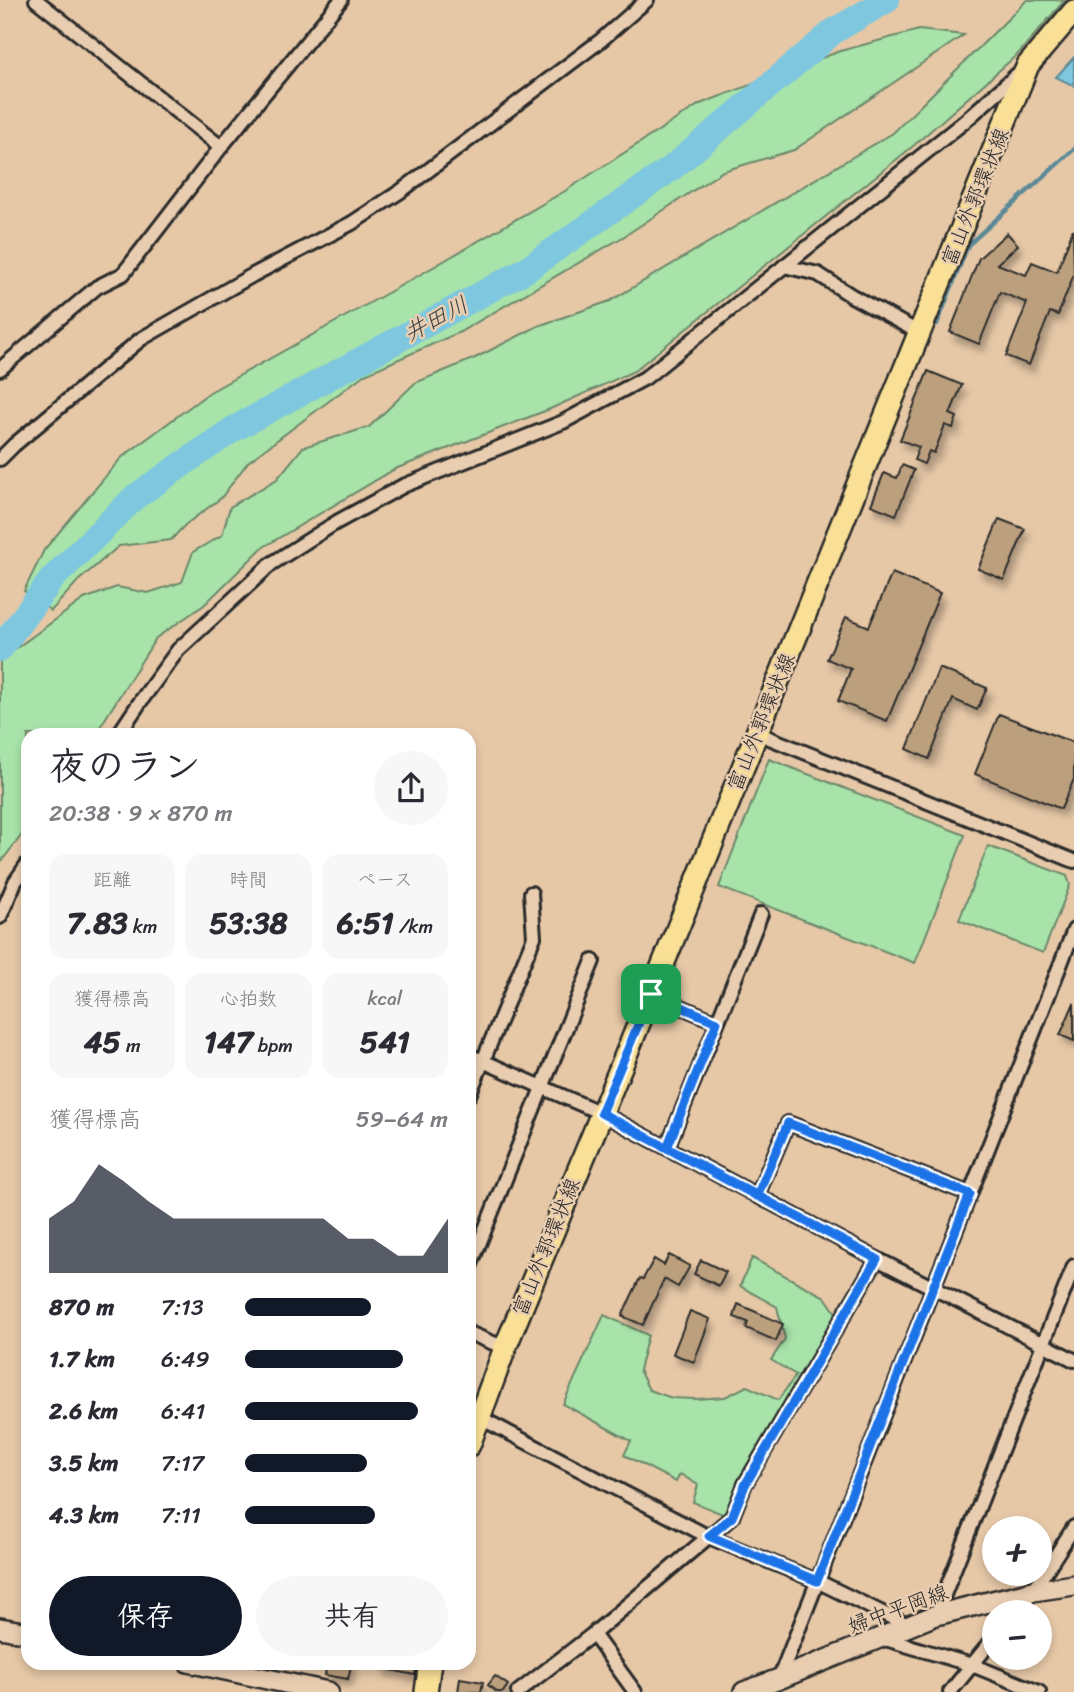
<!DOCTYPE html>
<html lang="ja">
<head>
<meta charset="utf-8">
<style>
	body { margin:0; font-family:Sriracha,"Klee One",sans-serif; background:#f7f7f7; color:#2b2b33; height:100vh; display:flex; flex-direction:column; font-size:26px; white-space:nowrap }
	* { box-sizing:border-box; margin:0 }
	p { font-size:23px; color:#7c7c81 }
	.icon { flex:none; width:38px; height:38px; fill:none; stroke:currentColor; stroke-width:2; stroke-linecap:round; stroke-linejoin:round }
	.map { position:relative; flex:1; overflow:hidden }
	.panel { position:absolute; left:21px; top:728px; width:455px; height:942px; display:flex; flex-direction:column; background:#fff; border-radius:21px; box-shadow:0 4px 10px #0003 }
	.panel>* { flex:none }
	.controls { position:absolute; left:982px; top:1516px; display:grid; gap:14px }
	.controls a { display:grid; place-items:center; width:70px; height:70px; border-radius:50%; background:#fff; box-shadow:0 4px 10px #0003; font-size:35px }
	.pin { position:absolute; display:grid; place-items:center; width:60px; height:60px; color:#fff; margin:-30px; border-radius:14px; box-shadow:0 4px 10px #0006 }
	.round { display:grid; place-items:center; flex:none; width:74px; height:74px; border-radius:37px; background:#f7f7f7 }
	.headline { display:flex; align-items:center; justify-content:space-between; height:119px; padding:0 28px }
	h1 { font-size:38px; font-weight:700; line-height:52px }
	.figures { display:grid; grid-template-columns:repeat(3,1fr); gap:10px; height:119px; padding:7px 28px }
	.figures div { display:grid; align-content:center; border-radius:18px; background:#f7f7f7; text-align:center }
	.figures b { font-size:30px; font-weight:700 }
	.figures small { font-size:19px; font-weight:400 }
	.figures p { font-size:19px }
	.chart { height:196px; padding:14px 28px }
	.chart p { display:flex; justify-content:space-between }
	.chart svg { width:100%; height:126px; margin-top:7px; fill:#111827; opacity:.7 }
	.cta { display:flex; gap:14px; margin-top:auto; padding:14px 28px }
	.cta a { flex:1; height:80px; border-radius:42px; background:#111827; color:#fff; font-size:28px; font-weight:700; line-height:80px; text-align:center }
	.cta a+a { background:#f7f7f7; color:#2b2b33 }
	ul { padding:0 28px; list-style:none; font-size:23px }
	li { display:grid; grid-template-columns:112px 84px 1fr; align-items:center; height:52px }
	li i { height:18px; border-radius:9px; background:#111827 }
	.map>svg:first-child { display:block }
	.green { fill:#a8e3a9; stroke:#6a876a; stroke-width:2 }
	.water { fill:#7fc7df; stroke:#5d8997; stroke-width:2 }
	.lines { fill:none; stroke-linecap:round; stroke-linejoin:round }
	.stream { stroke:#5d8997; stroke-width:4.5 }
	.river { stroke:#7fc7df; stroke-width:26 }
	.building { fill:#bca07d; stroke:#2b2b2b; stroke-width:2; filter:url(#shadow) }
	.minor-casing { stroke:#2b2b2b; stroke-width:18 }
	.secondary-casing { stroke:#2b2b2b; stroke-width:24 }
	.primary-casing { stroke:#2b2b2b; stroke-width:26 }
	.minor { stroke:#e9cdb0; stroke-width:12 }
	.secondary { stroke:#e9cdb0; stroke-width:19 }
	.primary { stroke:#f9e096; stroke-width:21 }
	.route-casing { stroke:#fff; stroke-width:14 }
	.route { stroke:#1a73e8; stroke-width:9 }
	.labels { text-anchor:middle; dominant-baseline:central; stroke-width:5; stroke-linejoin:round; paint-order:stroke }
	.street-label { font-size:21px; fill:#2b2b2b; stroke:#e9cdb0 }
	.water-label { font-size:23px; font-style:italic; fill:#384246; stroke:#e9cdb0 }
</style>
</head>
<body>
<div class="map">
<svg width="1074" height="1692" viewBox="0 0 1074 1692">
	<defs>
		<filter id="shadow"><feDropShadow dx="4" dy="7" stdDeviation="3.5" flood-color="#0004"/></filter>
	</defs>
	<rect width="100%" height="100%" fill="#e6c8a7"/>
	<filter id="ink" filterUnits="userSpaceOnUse"><feTurbulence type="fractalNoise" baseFrequency=".0143" numOctaves="2"/><feDisplacementMap in="SourceGraphic" scale="14" xChannelSelector="R" yChannelSelector="G"/><feConvolveMatrix kernelMatrix="1 2 1 2 8 2 1 2 1" color-interpolation-filters="sRGB"/></filter>
	<g filter="url(#ink)">
		<!-- green -->
		<g class="green">
			<path d="M1027,0H1065L1019,53L912,147L634,371L550,409L395,469L262,548L204,605L156,638L95,735H28V827L0,863V660L84,599L117,587L148,593L182,582L193,552L222,535L230,507L277,479L303,447L369,427L415,383L475,358L538,326L610,301L893,133Z"/>
			<path d="M919,30L964,35L794,150L723,171L623,237L460,332L365,374L248,462L221,498L185,525L171,540L119,546L78,581L51,611L24,591L44,550L121,458L210,392L409,281L565,191L700,104L840,51Z"/>
			<path d="M769,759L965,835L915,963L719,887Z"/>
			<path d="M988,846L1067,876L1070,885L1043,953L959,920Z"/>
			<path d="M752,1258L825,1297L840,1319L740,1508L727,1516L693,1502L698,1485L680,1474L676,1482L624,1455L631,1441L563,1404L604,1315L648,1335L639,1370L649,1390L672,1398L696,1399L725,1397L747,1386L778,1400L796,1375L771,1360L785,1339L777,1307L740,1286Z"/>
		</g>
		<!-- water -->
		<path class="water" d="M1074,57V86L1056,77Z"/>
		<g class="lines">
			<!-- stream -->
			<path class="stream" d="M937,324L968,245L1074,149"/>
			<!-- river -->
			<path class="river" d="M0,649L52,579L135,497L232,430L524,271L672,168L834,31L887,0"/>
		</g>
		<!-- building -->
		<g class="building">
			<path d="M1073,229L1074,274L1058,315L1050,312L1029,365L1006,356L1027,303L1000,292L979,344L950,332L979,258L1007,233L1018,245L997,264L1026,275L1032,262L1057,272Z"/>
			<path d="M928,371L962,385L950,414L957,417L953,428L945,425L934,453L929,451L924,464L914,460L919,447L900,440Z"/>
			<path d="M902,465L914,470L896,515L871,505L884,473L897,478Z"/>
			<path d="M999,519L1025,529L1004,580L978,569Z"/>
			<path d="M892,573L940,593L887,721L838,701L851,669L827,659L846,617L869,627Z"/>
			<path d="M939,668L987,688L977,710L953,699L929,759L907,749Z"/>
			<path d="M999,714L1074,743V779L1061,809L975,774Z"/>
			<path d="M1074,1003V1041L1060,1035Z"/>
			<path d="M669,1255L690,1266L678,1287L664,1279L643,1325L622,1316L640,1278L643,1279L654,1259L664,1265Z"/>
			<path d="M701,1260L726,1272L719,1286L694,1274Z"/>
			<path d="M738,1304L783,1324L776,1341L746,1328L748,1322L734,1317Z"/>
			<path d="M690,1311L710,1319L694,1362L673,1354Z"/>
			<path d="M327,1662H352L348,1679L325,1675Z"/>
			<path d="M381,1662H417L415,1675L381,1668Z"/>
			<path d="M495,1676L508,1685L503,1692H497L488,1685Z"/>
			<path d="M460,1678L483,1682L481,1692H458Z"/>
		</g>
		<g class="lines">
			<defs>
				<g id="minor">
					<path d="M36,0L221,147"/>
					<path d="M784,266L818,274L852,296L920,333"/>
					<path d="M0,369L97,287L123,274L221,147L341,0"/>
					<path d="M0,459L14,445L141,339L253,275L352,223L401,191L600,41L647,0"/>
					<path d="M757,733L1074,861"/>
					<path d="M118,735L140,702L178,650L271,564L337,522L403,486L563,422L645,378L965,121L1020,72"/>
					<path d="M0,917L15,882L28,863"/>
					<path d="M651,994L717,1022"/>
					<path d="M469,1055L601,1113L877,1259L1074,1360"/>
					<path d="M469,1095L534,937L531,893"/>
					<path d="M667,1148L761,914"/>
					<path d="M757,1196L788,1123L970,1194"/>
					<path d="M469,1269L593,961"/>
					<path d="M469,1333L505,1348"/>
					<path d="M469,1412L709,1537L817,1581L909,1626"/>
					<path d="M1016,1612L1033,1591L1074,1527"/>
					<path d="M936,1615L1074,1266"/>
					<path d="M593,1634L635,1692"/>
					<path d="M882,1638L972,1665L1039,1692"/>
					<path d="M779,1679L1074,930"/>
					<path d="M518,1692L593,1634L732,1517L745,1484L877,1259"/>
					<path d="M950,1692L994,1638"/>
				</g>
				<g id="secondary">
					<path d="M0,1628L28,1633"/>
					<path d="M188,1662L328,1692"/>
					<path d="M744,1692L779,1679L936,1615L1033,1591L1074,1585"/>
				</g>
				<g id="primary">
					<path d="M469,1445L505,1348L651,994L1028,65L1074,11"/>
					<path d="M426,1692L430,1662"/>
				</g>
			</defs>
			<!-- minor casing -->
			<use href="#minor" class="minor-casing"/>
			<!-- secondary casing -->
			<use href="#secondary" class="secondary-casing"/>
			<!-- primary casing -->
			<use href="#primary" class="primary-casing"/>
			<!-- minor -->
			<use href="#minor" class="minor"/>
			<!-- secondary -->
			<use href="#secondary" class="secondary"/>
			<!-- primary -->
			<use href="#primary" class="primary"/>
		</g>
	</g>
	<g class="lines" filter="url(#ink)">
		<defs>
			<path id="route" d="M651,994L601,1113C693,1162 785,1211 877,1259L745,1485L732,1517L709,1536L817,1581L970,1194L788,1123L757,1196L667,1148L717,1022L651,994"/>
		</defs>
		<!-- route casing -->
		<use href="#route" class="route-casing"/>
		<!-- route -->
		<use href="#route" class="route"/>
	</g>
	<g class="labels">
		<!-- street labels -->
		<g class="street-label">
			<text transform="translate(975 197) rotate(-68)">富山外郭環状線</text>
			<text transform="translate(761 722) rotate(-68)">富山外郭環状線</text>
			<text transform="translate(546 1247) rotate(-68)">富山外郭環状線</text>
			<text transform="translate(898 1609) rotate(-20)">婦中平岡線</text>
		</g>
		<!-- water labels -->
		<g class="water-label">
			<text transform="translate(436 319) rotate(-28)">井田川</text>
		</g>
	</g>
</svg>
<div class="controls">
<a>+</a>
<a>−</a>
</div>
<div class="pin" style="left:651px;top:994px;background:#1e9e55"><svg class="icon" aria-label="arrive" viewBox="0 0 24 24"><path d="M6 21V4h12l-3 4 3 4H6"/></svg></div>
<section class="panel">
<div class="headline"><div><h1>夜のラン</h1><p>20:38 · 9 × 870 m</p></div><a class="round"><svg class="icon" aria-label="share" viewBox="0 0 24 24"><path d="M12 15V3M7 8l5-5 5 5M5 13v7h14v-7"/></svg></a></div>
<div class="figures">
<div><p>距離</p><b>7.83<small> km</small></b></div>
<div><p>時間</p><b>53:38</b></div>
<div><p>ペース</p><b>6:51<small> /km</small></b></div>
</div>
<div class="figures">
<div><p>獲得標高</p><b>45<small> m</small></b></div>
<div><p>心拍数</p><b>147<small> bpm</small></b></div>
<div><p>kcal</p><b>541</b></div>
</div>
<div class="chart"><p><span>獲得標高</span>59–64 m</p>
<svg viewBox="0 0 160 44" preserveAspectRatio="none"><path d="M0 44V25L10 19L20 6L30 12L40 19L50 25L60 25L70 25L80 25L90 25L100 25L110 25L120 32L130 32L140 38L150 38L160 25V44z"/></svg>
</div>
<ul>
<li><b>870 m</b>7:13<i style="width:62%"></i></li>
<li><b>1.7 km</b>6:49<i style="width:78%"></i></li>
<li><b>2.6 km</b>6:41<i style="width:85%"></i></li>
<li><b>3.5 km</b>7:17<i style="width:60%"></i></li>
<li><b>4.3 km</b>7:11<i style="width:64%"></i></li>
</ul>
<div class="cta"><a>保存</a><a>共有</a></div>
</section>
</div>
</body>
</html>
